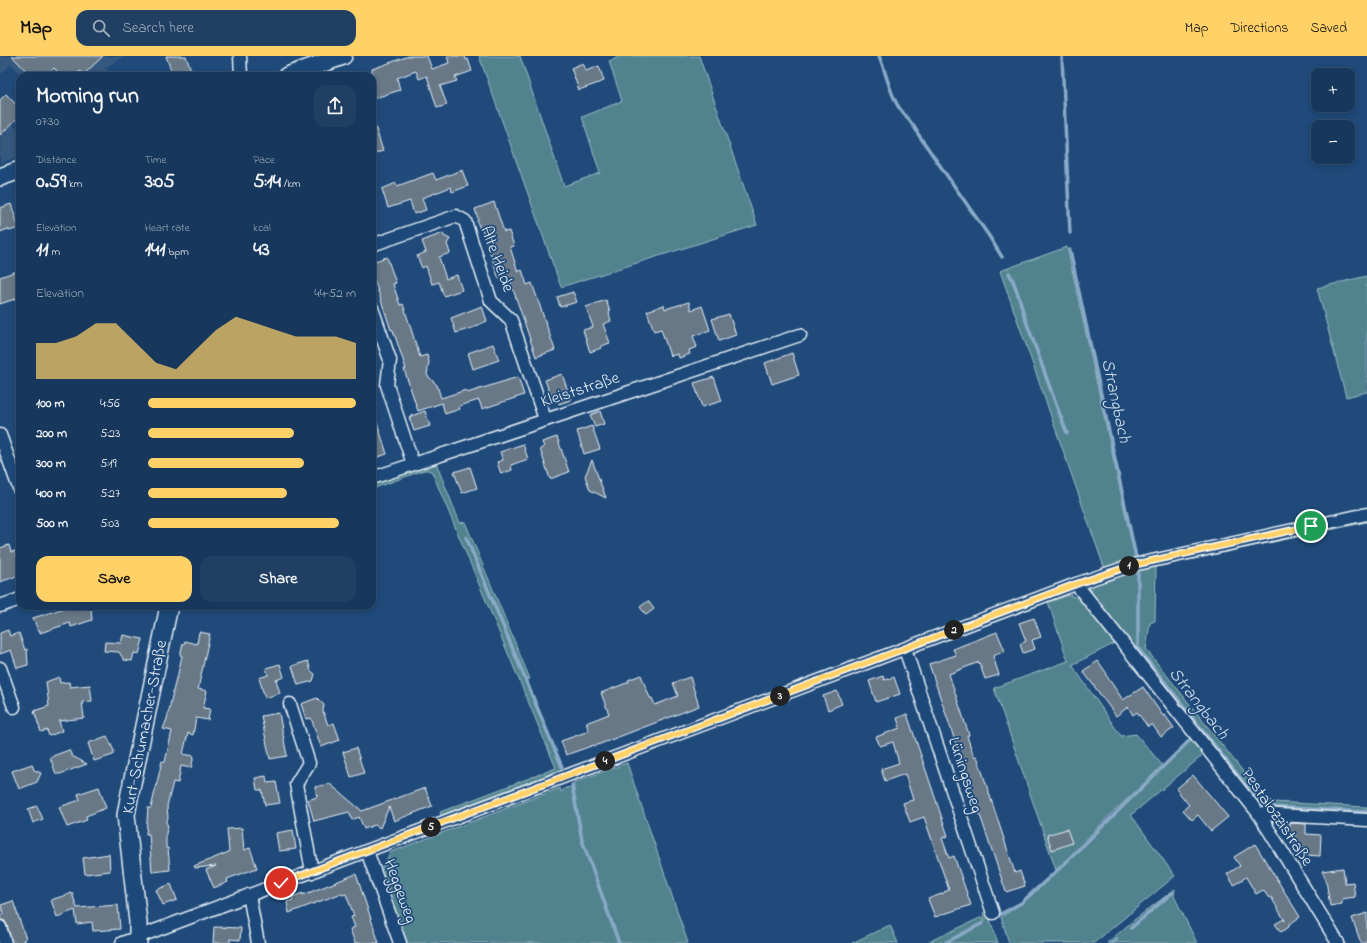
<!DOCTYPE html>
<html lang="en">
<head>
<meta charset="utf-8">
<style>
	body { margin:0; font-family:"Indie Flower",sans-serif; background:#203f62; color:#f1f3f6; height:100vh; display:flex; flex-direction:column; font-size:15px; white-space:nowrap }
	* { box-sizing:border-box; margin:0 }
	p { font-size:13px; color:#9eacbb }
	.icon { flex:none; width:22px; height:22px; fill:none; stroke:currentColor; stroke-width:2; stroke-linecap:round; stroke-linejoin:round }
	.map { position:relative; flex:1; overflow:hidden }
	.side { position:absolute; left:16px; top:16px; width:360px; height:538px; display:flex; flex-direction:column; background:#17385c; border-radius:12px; box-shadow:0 2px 6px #0003,0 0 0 1px #365272 }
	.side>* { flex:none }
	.buttons { position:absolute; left:1311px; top:12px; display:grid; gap:8px }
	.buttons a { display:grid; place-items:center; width:44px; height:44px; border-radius:8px; background:#17385c; box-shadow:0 2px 6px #0003,0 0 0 1px #365272; font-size:20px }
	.pin { position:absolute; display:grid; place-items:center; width:34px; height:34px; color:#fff; margin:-17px; border:2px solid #fff; border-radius:50%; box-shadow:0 1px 4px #0007 }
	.km { position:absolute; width:20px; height:20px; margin:-10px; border-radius:50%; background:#222; color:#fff; font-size:11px; line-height:20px; text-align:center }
	.round { display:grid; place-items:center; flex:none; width:42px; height:42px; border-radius:12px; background:#203f62 }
	.head { display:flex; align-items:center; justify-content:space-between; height:68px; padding:0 20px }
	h1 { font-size:22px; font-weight:800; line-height:30px }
	.stats { display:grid; grid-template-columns:repeat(3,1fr); gap:6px; height:68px; padding:4px 20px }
	.stats div { display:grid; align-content:center }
	.stats b { font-size:20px; font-weight:800 }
	.stats small { font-size:11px; font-weight:400 }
	.stats p { font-size:11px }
	.chart { height:112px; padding:8px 20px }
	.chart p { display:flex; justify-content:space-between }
	.chart svg { width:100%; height:72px; margin-top:4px; fill:#ffd166; opacity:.7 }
	.button { display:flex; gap:8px; margin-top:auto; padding:8px 20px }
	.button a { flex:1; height:46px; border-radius:12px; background:#ffd166; color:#111; font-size:16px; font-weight:800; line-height:46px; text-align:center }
	.button a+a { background:#203f62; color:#f1f3f6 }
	ul { padding:0 20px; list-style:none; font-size:13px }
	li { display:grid; grid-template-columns:64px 48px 1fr; align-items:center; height:30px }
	li i { height:10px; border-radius:5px; background:#ffd166 }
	header { display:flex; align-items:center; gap:24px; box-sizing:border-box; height:56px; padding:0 20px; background:#ffd166; color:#111 }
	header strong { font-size:19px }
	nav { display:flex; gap:22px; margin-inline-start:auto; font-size:14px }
	.search { width:280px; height:36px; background:#203f62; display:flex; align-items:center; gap:10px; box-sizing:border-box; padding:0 14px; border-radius:12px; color:#9eacbb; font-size:15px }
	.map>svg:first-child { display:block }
	.built { fill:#35587e }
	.green { fill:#51838e; stroke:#9cbac3 }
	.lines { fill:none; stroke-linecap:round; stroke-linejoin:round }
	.stream { stroke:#8aaac8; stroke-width:3.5 }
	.building { fill:#687887; stroke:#e8f1f8 }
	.street-casing { stroke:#e8f1f8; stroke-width:15 }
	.secondary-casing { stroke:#e8f1f8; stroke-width:20 }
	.street { stroke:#1f4a7a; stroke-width:12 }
	.secondary { stroke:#1f4a7a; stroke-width:17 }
	.route-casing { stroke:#fff; stroke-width:8 }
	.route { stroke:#ffd166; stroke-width:5 }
	.labels { text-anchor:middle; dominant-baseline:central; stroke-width:3.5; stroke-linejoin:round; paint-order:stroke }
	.street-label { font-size:17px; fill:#e8f1f8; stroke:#1f4a7a }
	.water-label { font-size:18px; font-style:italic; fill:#d0dfec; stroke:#1f4a7a }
</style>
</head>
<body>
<header>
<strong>Map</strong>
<div class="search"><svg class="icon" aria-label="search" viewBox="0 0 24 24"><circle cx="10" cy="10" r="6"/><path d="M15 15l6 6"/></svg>Search here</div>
<nav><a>Map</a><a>Directions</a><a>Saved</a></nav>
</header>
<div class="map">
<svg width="1367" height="887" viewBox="0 0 1367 887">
	<rect width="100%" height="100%" fill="#1f4a7a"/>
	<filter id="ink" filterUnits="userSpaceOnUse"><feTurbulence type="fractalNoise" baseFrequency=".025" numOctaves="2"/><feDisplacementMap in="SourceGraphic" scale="8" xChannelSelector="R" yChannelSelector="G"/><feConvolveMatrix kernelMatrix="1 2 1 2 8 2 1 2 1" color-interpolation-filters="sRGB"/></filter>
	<g filter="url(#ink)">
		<!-- built -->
		<g class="built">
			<path d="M0,0H125L105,12L113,20H22L11,8L0,19Z"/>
			<path d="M0,55L20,75V100L0,107Z"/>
		</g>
		<!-- green -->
		<g class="green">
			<path d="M479,0H520L564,130L600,117L582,61L622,45L609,5L622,0H699L757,169L561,231Z"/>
			<path d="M1067,191L1135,502L1104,511L1000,215Z"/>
			<path d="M1367,220V336L1346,341L1317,232Z"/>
			<path d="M436,407L460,467L465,466L530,623L527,624L563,713L441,759L440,756L556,712L432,416L428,414H424L372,433V429Z"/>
			<path d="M1367,463V466L1156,511L1155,565L1150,567L1146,593L1260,737L1266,743L1273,746L1367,751V759L1272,754L1259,750L1092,541C1088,523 1107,522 1121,517Z"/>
			<path d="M1069,539L1078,542L1082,546L1115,587L1072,609L1121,680L1136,678L1163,710L1110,759L1056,814L994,632L1068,605L1048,546Z"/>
			<path d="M1192,683L1203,699L1131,759L1175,820L1094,887H1009L1001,861L1024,846L1065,809Z"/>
			<path d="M627,707L688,887H404L379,816L391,796L560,732L561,736L565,732L573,731L574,726Z"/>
			<path d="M1175,833L1174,840L1197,887H1107L1134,864Z"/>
			<path d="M987,855L998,887H926L980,862H983L985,865L983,857Z"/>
			<path d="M890,869L898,887H852Z"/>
		</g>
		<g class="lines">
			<!-- stream -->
			<g class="stream">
				<path d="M879,0C886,16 889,35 898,50C904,60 914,67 918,78L989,180L1002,201"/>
				<path d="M1062,0L1070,177"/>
				<path d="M1070,194L1136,501"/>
				<path d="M1009,217C1018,232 1020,248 1026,265C1040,302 1052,340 1067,377"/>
				<path d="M466,481L562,711"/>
				<path d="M1138,517V592L1255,741"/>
				<path d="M572,729L582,784L619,887"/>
				<path d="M1272,751L1367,756"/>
				<path d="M999,859L1021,847L1064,808L1191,683"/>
				<path d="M1131,872L1172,837"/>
				<path d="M945,887L983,867"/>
				<path d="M1112,887L1117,883"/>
			</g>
		</g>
		<!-- building -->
		<g class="building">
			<path d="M12,0H103L84,18L80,15L75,20H62L54,12L46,20H31Z"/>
			<path d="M166,0H186L192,17L183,20H173Z"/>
			<path d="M409,0H427L432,13L449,7L447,0H465L466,4L468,3L472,15L455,21L457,25L440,30L447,49L437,52L427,20L419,23L416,15L397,22L400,34L372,43V13Z"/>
			<path d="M583,7L586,15L599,10L604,25L579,34L571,12Z"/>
			<path d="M6,38L20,53V60L0,79V44Z"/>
			<path d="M372,67H374L383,95L372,98Z"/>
			<path d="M462,114L468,130L452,136L451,131L422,142L426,154L414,158L410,145L388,152L382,133L396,127L397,130L433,117L436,124Z"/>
			<path d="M494,146L504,176L509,175L514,190L510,191L518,216L522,214L527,229L532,227L555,294L536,301L511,227H510L508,220L499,223L482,173H480L478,168L477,165L478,163L475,153Z"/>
			<path d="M11,148L19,172L9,175L8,173L0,176V152Z"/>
			<path d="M443,177L444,180L450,183L447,188L450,197L439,201L446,223L457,219L462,234L444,240L439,226L432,228L426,210L422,212L417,200L426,196L422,185Z"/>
			<path d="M387,201L396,227L393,228L400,249L403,248L420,301L427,299L429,306L427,319L437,329L441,342L466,334L467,337L518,321L524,339L482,353L479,344L459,350L460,353L445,358L442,347L418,355L404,313H406L393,274H391L372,217V206Z"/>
			<path d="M20,214V238L17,239L18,242L0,248V221Z"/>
			<path d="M573,236L577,246L560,251L557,241Z"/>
			<path d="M606,244L610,256L609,257L611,265L603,268L610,287L601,290V292L590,296L583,274L593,271L586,251Z"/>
			<path d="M689,246L691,254L702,250L710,274L693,280L697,291L689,294L690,298L679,302L678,298L670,300L661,273L654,275L647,255L664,249L665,253Z"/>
			<path d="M482,250L487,265L478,269V270L456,277L451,262Z"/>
			<path d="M729,258L736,279L719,285L712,263Z"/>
			<path d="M493,288L499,304L473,313L468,297Z"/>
			<path d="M792,297L799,319L772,328L765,307Z"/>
			<path d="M562,318L571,344L559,348L557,341L552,343L545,324Z"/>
			<path d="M714,321L722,345L702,351L694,327Z"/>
			<path d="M425,355L430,370L414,375L409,361Z"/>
			<path d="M600,355L604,368L595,371L590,359Z"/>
			<path d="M374,357L387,398L372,403V358Z"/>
			<path d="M592,370L600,393L584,398L577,375Z"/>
			<path d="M557,381L569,416L550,423L540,393L544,391L542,386Z"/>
			<path d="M523,388L528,403L511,409L512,414L501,418L497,406L503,404L500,396Z"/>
			<path d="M592,404L606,442L590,434L585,420Z"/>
			<path d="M470,411L477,432L462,437L454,416Z"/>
			<path d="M9,489L11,496L15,495L20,510V519L0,526V492Z"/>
			<path d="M648,545L654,553L646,559L640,551Z"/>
			<path d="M71,550H80L81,553L91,552L92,564L71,571L70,567L40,577V574H38L33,562Z"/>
			<path d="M1034,562L1041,581L1032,584L1035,593L1023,597L1020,588L1026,585L1019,567Z"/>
			<path d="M8,574L10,580L19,577L25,594L27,593L28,609L17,612L11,594L0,598V577Z"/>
			<path d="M199,576L210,578L198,633L207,635L203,652L210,653L208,664L196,662L193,679L188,677L183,698L194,700L191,712L181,710L178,727L173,726L167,750L168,762L166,766L168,770L166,777V792H168L170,814L152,816L149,778H146L148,752H151L162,705L165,706L172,675L163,673L167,663L176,622H177L182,600L180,599L183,588H184L185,585L197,588Z"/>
			<path d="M997,576L1005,595L993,600L999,619L985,623L979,606L949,618L969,679L967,680L974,701L977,700L1015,817L1020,815L1025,830L1006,836L929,608L956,599L953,593Z"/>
			<path d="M123,579L143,583L139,598L134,597L132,605L124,604L119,596L104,595L105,586L121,587Z"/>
			<path d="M308,605L311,615L315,618L313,625L298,629L292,610Z"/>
			<path d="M1098,605L1107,618L1106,619L1123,644L1143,631L1163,660L1165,659L1174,672L1161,681L1152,668L1148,671L1137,656L1133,659L1128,651L1116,660L1083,615Z"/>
			<path d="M280,608L284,621L276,624L280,637L265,642L259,622L268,619L266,612Z"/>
			<path d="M641,619L650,642H652L655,649L678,640L673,627L690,621L699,650L595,690L594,689L566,699L561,685L589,675L586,667L609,658L601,637L629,626L628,624Z"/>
			<path d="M883,620L884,624L894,621L900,638L876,646L869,625Z"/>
			<path d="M59,621L60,627L69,626L70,631L90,629L92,645L82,646L84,662L59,665L62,675L49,680L47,674L41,676L34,655L49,650L46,626Z"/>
			<path d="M837,635L842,648L828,654L823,640Z"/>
			<path d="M317,642L324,649L323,655L328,669L334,667L340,684L321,691L311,662L306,663L301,648Z"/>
			<path d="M279,657L287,700L270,703L261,660Z"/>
			<path d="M907,658L948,780L942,782L949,802L954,800L971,849L935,861L928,843L944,837V836L949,834L924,761L910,766L903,747L913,744L905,718L885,725L881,713L899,707L893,686L880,690L876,681L900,672L897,662Z"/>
			<path d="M107,680L114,695L113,699L94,705L88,687Z"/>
			<path d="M356,692L364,717L351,721L343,696Z"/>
			<path d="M69,694L72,700L87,708L60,718H56L50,701Z"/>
			<path d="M32,708L34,714L41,717L37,726L19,733L12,715Z"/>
			<path d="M1193,719L1228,761L1211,775L1198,759L1192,764L1183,754L1189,749L1176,733Z"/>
			<path d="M266,720L267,727L276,726L280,747L265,749L262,734H257L255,722Z"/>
			<path d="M328,728H330L362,755L425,732L432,750L394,765L389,751L380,772L375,769L364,773L359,761L352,764L349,756L314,765L308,744L317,741L315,731Z"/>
			<path d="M99,731L106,752L86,760L87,764L67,771L59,751L80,744L78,738Z"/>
			<path d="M37,750L43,763L33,767L28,753Z"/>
			<path d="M1290,767L1306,768V778L1321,779L1320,800L1305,799L1306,797L1295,796V778H1289Z"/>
			<path d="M242,772L244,794L250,792L257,812L227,823L228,826L214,832L206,814L216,810L195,812L194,810L229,796L227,773Z"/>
			<path d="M1067,773L1072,787L1052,794L1047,779Z"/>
			<path d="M293,774L296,793L279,795L276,777Z"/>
			<path d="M1255,788L1300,861L1288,869L1289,871L1281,876L1275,868L1284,863L1285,865L1271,841L1269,842L1263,834L1256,838L1246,821L1234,829L1227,818L1240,810L1234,801Z"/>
			<path d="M109,798L110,815L85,818L83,802Z"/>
			<path d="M1343,812L1345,827L1353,826L1355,841L1342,843V848L1330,850L1326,824L1322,815Z"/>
			<path d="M356,818L379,887H355L350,873L355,871L351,861L354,860L346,838L342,839V837L289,857L287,846L293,844L292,841L303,837V839Z"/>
			<path d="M171,828L177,844L163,849L156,834Z"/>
			<path d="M72,837L77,852L118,849L120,873L93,875L92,866L77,868L75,854L57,861L51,844Z"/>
			<path d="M13,845L26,883L23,884L24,887H12L7,869L5,865L1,864L0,861V860L3,858L1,849Z"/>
			<path d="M1367,857V887H1361L1352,862Z"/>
			<path d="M214,871L241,872L240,884L230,883V887H213Z"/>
		</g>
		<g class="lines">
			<defs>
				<g id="street">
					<path d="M240,0L241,20"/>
					<path d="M372,189L456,160L465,165L491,245L511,264L545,363"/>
					<path d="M372,252L390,304L387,329L413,408"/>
					<path d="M0,379L20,435"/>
					<path d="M372,422L800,279"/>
					<path d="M1076,528L1259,758L1338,887"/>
					<path d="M0,550L20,543"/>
					<path d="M905,593L993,857"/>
					<path d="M0,612L14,651"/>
					<path d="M290,648L309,707L296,728L312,816"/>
					<path d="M1259,758L1367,764"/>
					<path d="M367,795L400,887"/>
					<path d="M249,839L258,887"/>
					<path d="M0,871L5,887"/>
					<path d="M122,887L1076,528L1133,509L1367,458"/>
				</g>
				<g id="secondary">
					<path d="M287,20L343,0"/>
					<path d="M0,121L20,114"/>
					<path d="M138,887V866L126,759L130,737L169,550"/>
				</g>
			</defs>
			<!-- street casing -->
			<use href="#street" class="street-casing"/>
			<!-- secondary casing -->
			<use href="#secondary" class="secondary-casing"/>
			<!-- street -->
			<use href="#street" class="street"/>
			<!-- secondary -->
			<use href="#secondary" class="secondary"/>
		</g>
	</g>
	<g class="lines" filter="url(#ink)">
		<defs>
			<path id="route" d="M281,827L1076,528L1133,509L1311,470"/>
		</defs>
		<!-- route casing -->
		<use href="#route" class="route-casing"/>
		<!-- route -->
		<use href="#route" class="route"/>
	</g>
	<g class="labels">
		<!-- street labels -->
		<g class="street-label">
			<text transform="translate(497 203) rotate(70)">Alte Heide</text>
			<text transform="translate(580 334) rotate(-18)">Kleiststraße</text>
			<text transform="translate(145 671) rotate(-79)">Kurt-Schumacher-Straße</text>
			<text transform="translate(965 719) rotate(72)">Lüningsweg</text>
			<text transform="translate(1277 761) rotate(56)">Pestalozzistraße</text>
			<text transform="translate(400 835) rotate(70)">Heggeweg</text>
		</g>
		<!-- water labels -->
		<g class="water-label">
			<text transform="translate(1115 345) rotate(78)">Strangbach</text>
			<text transform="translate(1198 648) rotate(52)">Strangbach</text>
		</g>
	</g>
</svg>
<div class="buttons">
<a>+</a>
<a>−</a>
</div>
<div class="pin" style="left:1311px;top:470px;background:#1e9e55"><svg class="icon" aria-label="arrive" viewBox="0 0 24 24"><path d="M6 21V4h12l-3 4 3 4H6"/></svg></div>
<div class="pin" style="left:281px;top:827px;background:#d93025"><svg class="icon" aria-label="check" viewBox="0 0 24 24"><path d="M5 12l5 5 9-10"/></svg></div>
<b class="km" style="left:1129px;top:510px">1</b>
<b class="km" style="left:954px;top:574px">2</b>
<b class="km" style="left:780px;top:640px">3</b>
<b class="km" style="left:605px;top:705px">4</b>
<b class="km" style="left:431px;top:771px">5</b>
<section class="side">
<div class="head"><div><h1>Morning run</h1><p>07:30</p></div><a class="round"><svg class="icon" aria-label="share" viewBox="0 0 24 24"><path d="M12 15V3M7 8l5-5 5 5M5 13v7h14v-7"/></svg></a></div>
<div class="stats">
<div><p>Distance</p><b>0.59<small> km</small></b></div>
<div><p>Time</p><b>3:05</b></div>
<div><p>Pace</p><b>5:14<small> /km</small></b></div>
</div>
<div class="stats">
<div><p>Elevation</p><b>11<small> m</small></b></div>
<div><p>Heart rate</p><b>141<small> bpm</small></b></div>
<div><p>kcal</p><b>43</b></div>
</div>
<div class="chart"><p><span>Elevation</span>44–52 m</p>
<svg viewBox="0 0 160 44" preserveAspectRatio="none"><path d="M0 44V22L10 22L20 18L30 10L40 10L50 22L60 34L70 38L80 26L90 14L100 6L110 10L120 14L130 18L140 18L150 18L160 22V44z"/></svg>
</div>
<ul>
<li><b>100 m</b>4:56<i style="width:100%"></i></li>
<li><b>200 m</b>5:23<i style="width:70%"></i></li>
<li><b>300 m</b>5:19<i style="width:75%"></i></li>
<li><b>400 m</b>5:27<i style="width:67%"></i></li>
<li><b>500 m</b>5:03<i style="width:92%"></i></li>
</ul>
<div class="button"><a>Save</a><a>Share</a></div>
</section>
</div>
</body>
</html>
